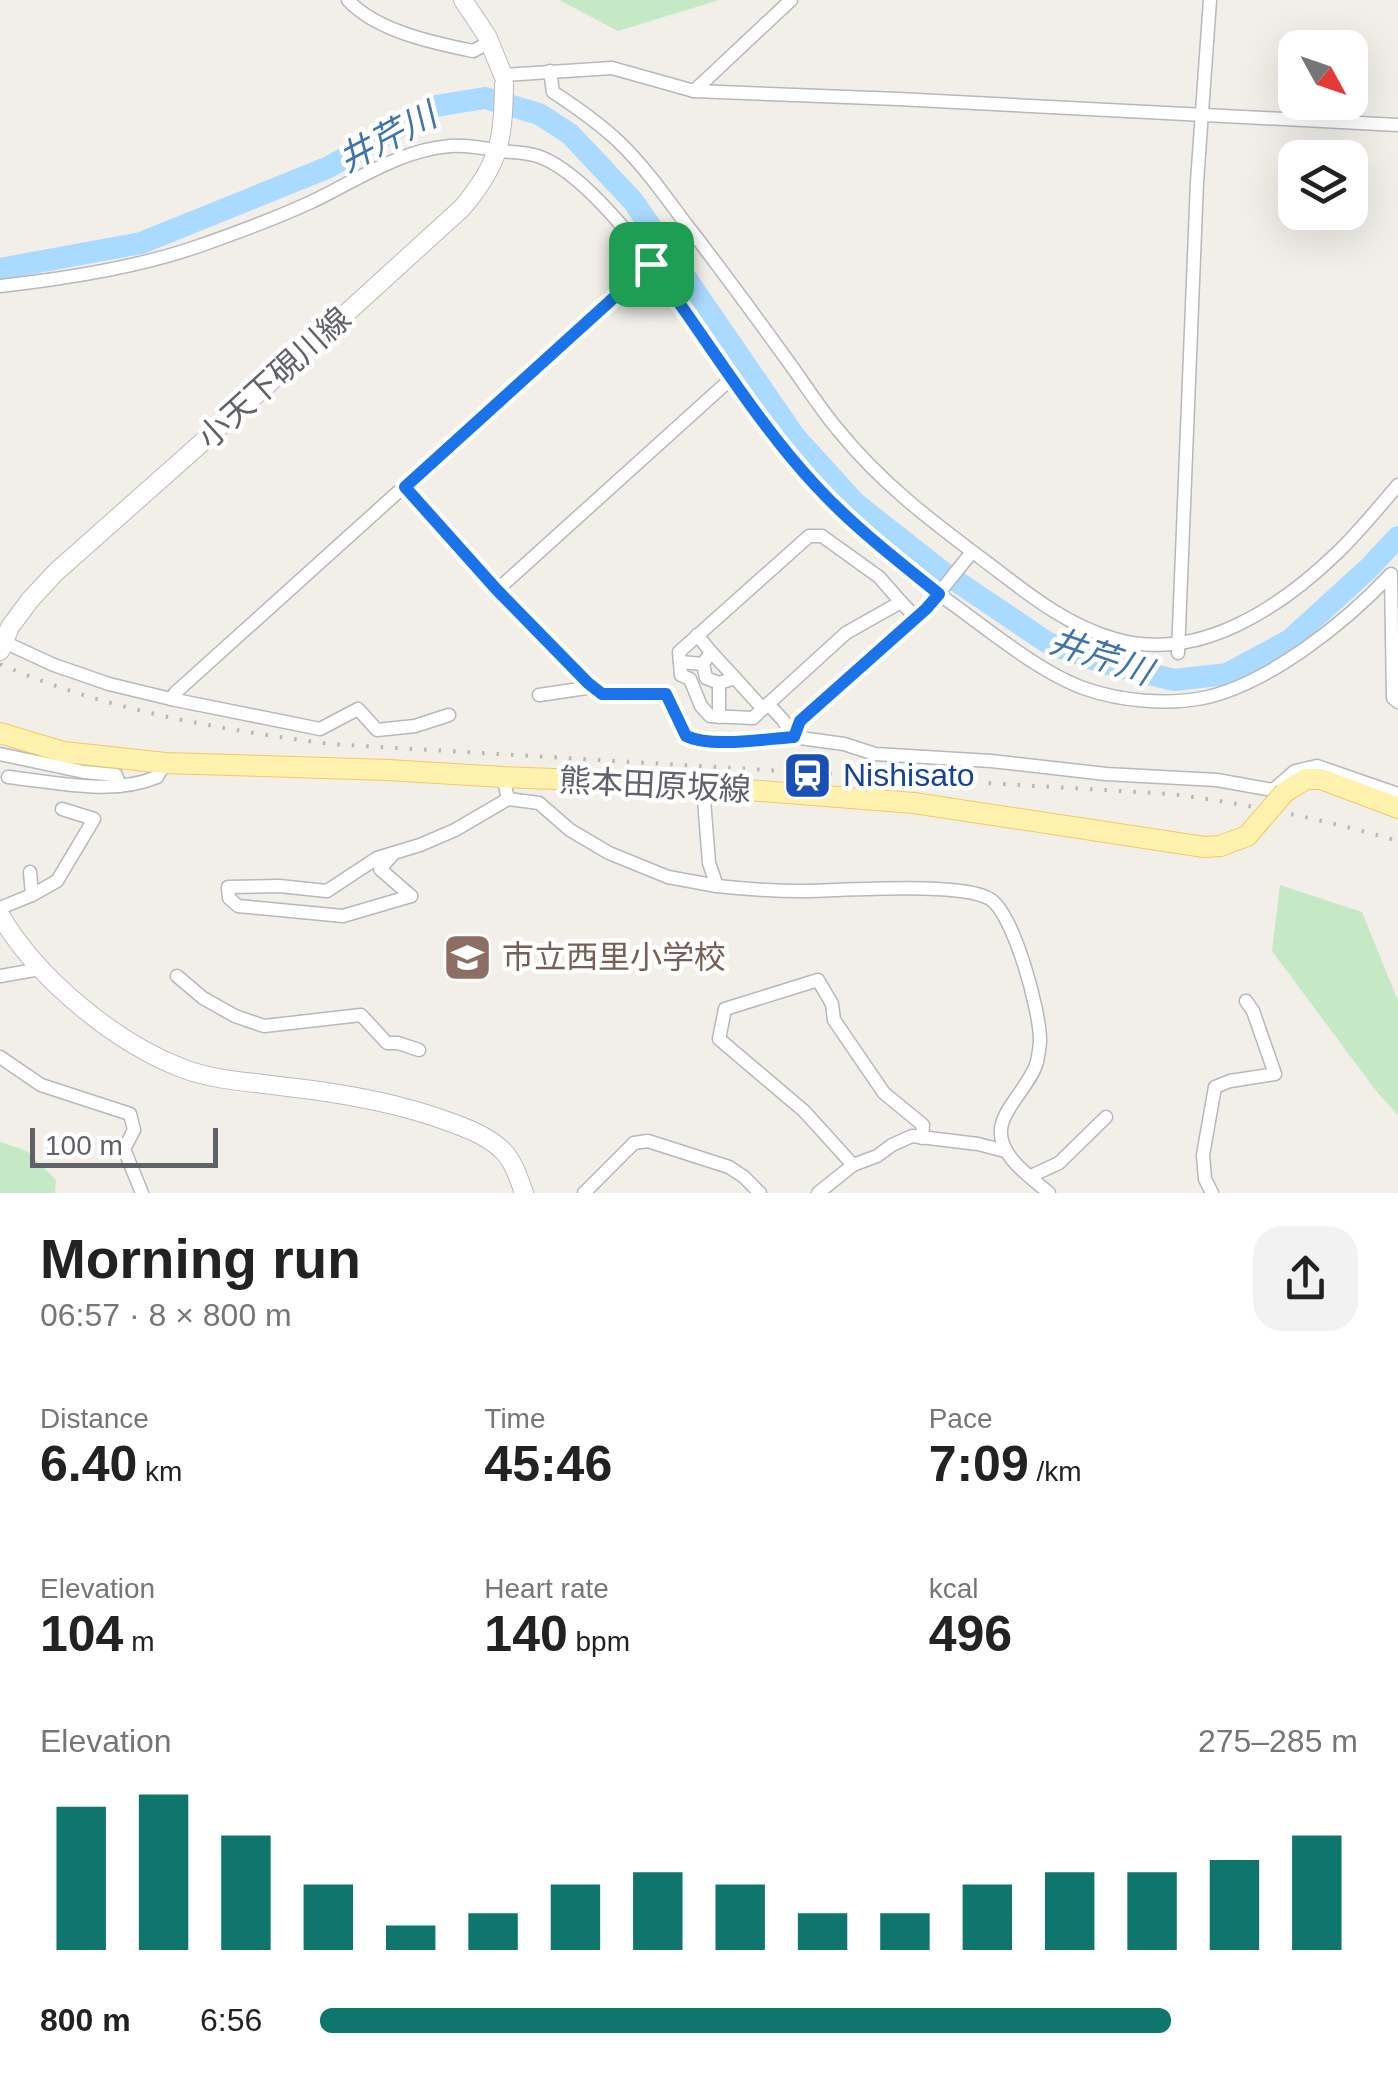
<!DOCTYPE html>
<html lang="en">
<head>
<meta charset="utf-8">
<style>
	body { margin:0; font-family:Helvetica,"Noto Sans JP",sans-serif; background:#f2f2f2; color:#222; height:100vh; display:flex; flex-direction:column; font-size:38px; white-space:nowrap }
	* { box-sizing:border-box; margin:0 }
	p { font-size:32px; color:#767676 }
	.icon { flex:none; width:55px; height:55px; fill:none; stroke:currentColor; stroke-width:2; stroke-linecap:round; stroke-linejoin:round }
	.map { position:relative; height:1193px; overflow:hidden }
	.panel { display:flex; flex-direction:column; background:#fff; flex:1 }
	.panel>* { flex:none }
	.needle { width:65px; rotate:130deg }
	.fabs { position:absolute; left:1278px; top:30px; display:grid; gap:20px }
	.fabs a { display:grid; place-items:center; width:90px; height:90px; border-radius:20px; background:#fff; box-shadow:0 10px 40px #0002; font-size:50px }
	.scale { position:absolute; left:30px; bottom:25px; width:188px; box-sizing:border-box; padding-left:10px; border:5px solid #5f6368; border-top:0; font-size:28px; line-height:35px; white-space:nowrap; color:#5f6368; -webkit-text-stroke:8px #fff; paint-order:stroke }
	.pin { position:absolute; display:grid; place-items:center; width:85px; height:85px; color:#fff; margin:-42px; border-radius:20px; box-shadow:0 5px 15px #0006 }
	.round { display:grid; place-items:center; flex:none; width:105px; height:105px; border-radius:30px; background:#f2f2f2 }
	.head { display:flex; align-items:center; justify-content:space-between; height:170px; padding:0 40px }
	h1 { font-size:55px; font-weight:700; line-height:75px }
	.stats { display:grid; grid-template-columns:repeat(3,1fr); gap:15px; height:170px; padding:10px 40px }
	.stats div { display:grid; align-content:center }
	.stats b { font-size:50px; font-weight:700 }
	.stats small { font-size:28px; font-weight:400 }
	.stats p { font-size:28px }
	.chart { height:280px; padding:20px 40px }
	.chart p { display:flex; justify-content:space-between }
	.chart svg { width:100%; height:180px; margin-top:10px; stroke:#0f766e; stroke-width:6 }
	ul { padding:0 40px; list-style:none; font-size:32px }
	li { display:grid; grid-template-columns:160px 120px 1fr; align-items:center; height:75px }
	li i { height:25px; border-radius:12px; background:#0f766e }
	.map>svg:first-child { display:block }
	.green { fill:#c5e8c5 }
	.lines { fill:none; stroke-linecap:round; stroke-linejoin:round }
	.river { stroke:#aadaff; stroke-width:22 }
	.minor-casing { stroke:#b5b8bc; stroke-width:15 }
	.secondary-casing { stroke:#b6babf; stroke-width:20 }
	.primary-casing { stroke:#f2c960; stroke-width:22 }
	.minor { stroke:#fff; stroke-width:12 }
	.secondary { stroke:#fff; stroke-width:18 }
	.primary { stroke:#fff2af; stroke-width:20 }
	.rail { stroke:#b6b7b8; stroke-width:4; stroke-dasharray:2.5 12; stroke-linecap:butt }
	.primary-bridge-casing { stroke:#f2c960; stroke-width:22; stroke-linecap:butt }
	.primary-bridge { stroke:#fff2af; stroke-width:20 }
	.route-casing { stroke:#fff; stroke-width:20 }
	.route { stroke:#1a73e8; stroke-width:12 }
	.labels { text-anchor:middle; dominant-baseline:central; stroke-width:9; stroke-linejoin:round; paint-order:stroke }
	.street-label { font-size:32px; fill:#5f6368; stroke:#fff }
	.transit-label { font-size:32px; fill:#164399; stroke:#fff; text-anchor:start }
	.education-label { font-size:32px; fill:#785e54; stroke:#fff; text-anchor:start }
	.water-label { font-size:35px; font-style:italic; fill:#4174aa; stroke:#fff }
</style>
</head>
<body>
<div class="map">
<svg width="1398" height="1193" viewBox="0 0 1398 1193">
	<rect width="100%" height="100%" fill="#f1efe8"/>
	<!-- green -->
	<g class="green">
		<path d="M559,0H719L618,31Z"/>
		<path d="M1280,885L1362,912L1398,1001V1115L1377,1092L1272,951Z"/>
		<path d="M0,1142L27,1151L56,1180L55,1193H0Z"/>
	</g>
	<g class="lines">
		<!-- river -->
		<path class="river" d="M0,269L141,243L329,167L436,106L485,98L539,114L570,134L633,201L795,437L855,503L940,570L1048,643L1105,663L1174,680L1227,674L1290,640L1368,569L1398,537"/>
		<defs>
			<g id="minor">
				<path d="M348,0C376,31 434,43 473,51L490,42"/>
				<path d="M550,71L553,92C576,107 599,123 619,142C644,166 665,196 686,224C722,270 756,317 790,364C806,386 821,410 839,431C884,487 941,528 998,571C1033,598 1071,627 1115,639C1198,663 1280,608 1337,553C1359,532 1378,508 1398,485"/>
				<path d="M503,75L612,68L694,91L898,99L1398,125"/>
				<path d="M694,91L791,0"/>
				<path d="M0,286C63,279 139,267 199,246C236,233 274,219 309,203C354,182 399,150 450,146C466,145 484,148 500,151C511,152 523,152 534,155C608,174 725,370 772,435C822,503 890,559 958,608C995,635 1043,674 1086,689C1121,701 1166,705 1203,698C1269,684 1346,622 1391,574L1393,698L1398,702"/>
				<path d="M405,487L497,590L588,683L602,694L666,693L686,737L695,741L718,744L793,737L844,744L875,754L991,761L1106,774L1217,780L1273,790L1295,771L1317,766L1398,794"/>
				<path d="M497,590L733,377"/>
				<path d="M697,635L711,652L703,664"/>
				<path d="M4,642L54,665L109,684L171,699L320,729L358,709L377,730L415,726L449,715"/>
				<path d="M711,652L735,678"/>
				<path d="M1178,653L1197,182L1210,0"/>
				<path d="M680,662L703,664L706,678L719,683V717"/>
				<path d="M719,683L735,678L763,709"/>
				<path d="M539,695L593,687"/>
				<path d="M171,699L175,693L651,264"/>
				<path d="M768,704L753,718L710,716L701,706L690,679L681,675L679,652L809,536H822L879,577L901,602"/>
				<path d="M793,737L799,721L926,609L968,557"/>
				<path d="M793,737L783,720L768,704L846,633L901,602L916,618"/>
				<path d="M0,754L84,772L116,775L120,786"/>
				<path d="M8,777C55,782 112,796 157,777L165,763"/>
				<path d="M703,787L709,863L717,886C745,889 772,891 800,891C839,891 961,881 990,899C1014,914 1040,1011 1040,1040C1040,1047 1038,1056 1037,1062C1031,1084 1003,1108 1001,1129C998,1156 1032,1178 1049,1193"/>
				<path d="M508,799L539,803L570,830L609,853L668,877L717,886"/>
				<path d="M394,853L380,869L411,896"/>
				<path d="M32,895L57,881L94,819L62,809"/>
				<path d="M411,896L343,916L238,906L229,898L228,887L279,886L327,891L377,858L420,845L455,830L508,799L503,777"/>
				<path d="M0,908L32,895L30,872"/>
				<path d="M0,976L40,969"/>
				<path d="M177,976L203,998L235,1016L264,1026L361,1015L387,1043H398L419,1050"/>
				<path d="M0,1057L41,1085L130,1114L134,1130L124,1149L142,1193"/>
				<path d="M853,1165L804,1111L719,1039L725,1009L818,980L832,1004L834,1020L884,1093L923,1125L922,1138"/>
				<path d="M1031,1176L1059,1163L1106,1117"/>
				<path d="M584,1193L634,1143L648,1141L729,1167L744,1177L760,1193"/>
				<path d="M818,1193L853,1165L877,1156L892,1145L912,1136L978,1144L1005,1151"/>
				<path d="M1212,1193L1205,1179L1203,1155L1215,1087L1230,1081L1275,1074L1253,1011L1246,1001"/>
			</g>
			<g id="secondary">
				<path d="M463,0L487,36L503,75"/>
				<path d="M0,651L10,627L30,600L56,572L295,360L462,208C500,163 503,141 504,84"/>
				<path d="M0,915C37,978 115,1043 184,1069C217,1081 253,1082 288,1087C341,1093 394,1102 444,1120C464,1127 489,1136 504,1152C514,1163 519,1179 524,1193"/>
			</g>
			<g id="primary">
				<path d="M0,733L64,752L165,763L388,770L503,777L659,783L914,803L1204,847L1220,846"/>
				<path d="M1285,792L1306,779H1321L1398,808"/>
			</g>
		</defs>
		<!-- minor casing -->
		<use href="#minor" class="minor-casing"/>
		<!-- secondary casing -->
		<use href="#secondary" class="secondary-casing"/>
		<!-- primary casing -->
		<use href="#primary" class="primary-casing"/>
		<!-- minor -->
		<use href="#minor" class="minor"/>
		<!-- secondary -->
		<use href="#secondary" class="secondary"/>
		<!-- primary -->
		<use href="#primary" class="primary"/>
		<!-- rail -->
		<path class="rail" d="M0,664C104,710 218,729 330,744L1171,794C1248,804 1323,819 1398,841"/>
		<defs>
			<path id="primary-bridge" d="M1220,846L1247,836L1285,792"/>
		</defs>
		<!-- primary-bridge casing -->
		<use href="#primary-bridge" class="primary-bridge-casing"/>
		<!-- primary-bridge -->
		<use href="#primary-bridge" class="primary-bridge"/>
	</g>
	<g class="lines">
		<defs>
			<path id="route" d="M651,264C706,337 755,421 817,487C854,527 897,560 939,594L926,609L800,721L794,737C764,739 712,748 686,736L666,694H602L588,683L497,590L405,487Z"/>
		</defs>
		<!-- route casing -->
		<use href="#route" class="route-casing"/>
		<!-- route -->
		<use href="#route" class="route"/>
	</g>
	<!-- icons -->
	<defs>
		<symbol id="station-square" viewBox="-11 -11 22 22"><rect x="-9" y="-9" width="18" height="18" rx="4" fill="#1a4fb4" stroke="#fff"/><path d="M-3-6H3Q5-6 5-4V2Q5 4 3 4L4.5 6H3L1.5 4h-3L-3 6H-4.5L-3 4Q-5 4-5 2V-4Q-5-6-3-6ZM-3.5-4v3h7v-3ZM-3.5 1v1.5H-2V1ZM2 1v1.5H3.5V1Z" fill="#fff"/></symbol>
		<symbol id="school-square" viewBox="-11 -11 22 22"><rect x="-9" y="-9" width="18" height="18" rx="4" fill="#8d6e63" stroke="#fff"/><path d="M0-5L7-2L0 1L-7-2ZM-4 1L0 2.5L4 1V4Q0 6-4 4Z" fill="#fff"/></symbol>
	</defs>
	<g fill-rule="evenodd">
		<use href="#station-square" x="780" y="748" width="55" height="55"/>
		<use href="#school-square" x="440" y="930" width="55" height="55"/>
	</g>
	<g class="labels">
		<!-- street labels -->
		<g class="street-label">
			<text transform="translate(274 378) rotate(-42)">小天下硯川線</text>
			<text transform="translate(655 785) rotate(3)">熊本田原坂線</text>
		</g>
		<!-- transit labels -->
		<g class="transit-label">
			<text x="843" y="775">Nishisato</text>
		</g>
		<!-- education labels -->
		<g class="education-label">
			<text x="502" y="957">市立西里小学校</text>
		</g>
		<!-- water labels -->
		<g class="water-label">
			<text transform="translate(387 137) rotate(-28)">井芹川</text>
			<text transform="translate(1101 656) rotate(19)">井芹川</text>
		</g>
	</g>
</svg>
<div class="fabs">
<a><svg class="needle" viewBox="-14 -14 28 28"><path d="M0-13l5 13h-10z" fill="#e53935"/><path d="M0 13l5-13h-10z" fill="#767676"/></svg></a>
<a><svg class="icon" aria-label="layers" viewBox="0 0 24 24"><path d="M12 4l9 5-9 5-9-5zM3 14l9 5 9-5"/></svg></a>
</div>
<div class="scale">100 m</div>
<div class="pin" style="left:651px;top:264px;background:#1e9e55"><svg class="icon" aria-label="arrive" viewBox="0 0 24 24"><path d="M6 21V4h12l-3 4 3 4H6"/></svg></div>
</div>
<section class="panel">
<div class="head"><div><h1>Morning run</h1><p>06:57 · 8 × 800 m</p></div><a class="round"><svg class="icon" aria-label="share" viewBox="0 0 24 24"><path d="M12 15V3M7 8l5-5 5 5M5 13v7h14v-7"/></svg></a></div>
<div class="stats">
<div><p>Distance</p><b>6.40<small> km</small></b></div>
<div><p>Time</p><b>45:46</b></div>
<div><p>Pace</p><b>7:09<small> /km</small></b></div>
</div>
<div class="stats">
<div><p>Elevation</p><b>104<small> m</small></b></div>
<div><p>Heart rate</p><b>140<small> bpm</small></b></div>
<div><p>kcal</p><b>496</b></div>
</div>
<div class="chart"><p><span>Elevation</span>275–285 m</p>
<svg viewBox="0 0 160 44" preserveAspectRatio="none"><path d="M5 44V9M15 44V6M25 44V16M35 44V28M45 44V38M55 44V35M65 44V28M75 44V25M85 44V28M95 44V35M105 44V35M115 44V28M125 44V25M135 44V25M145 44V22M155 44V16"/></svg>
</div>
<ul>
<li><b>800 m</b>6:56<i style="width:82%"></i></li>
</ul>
</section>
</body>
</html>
